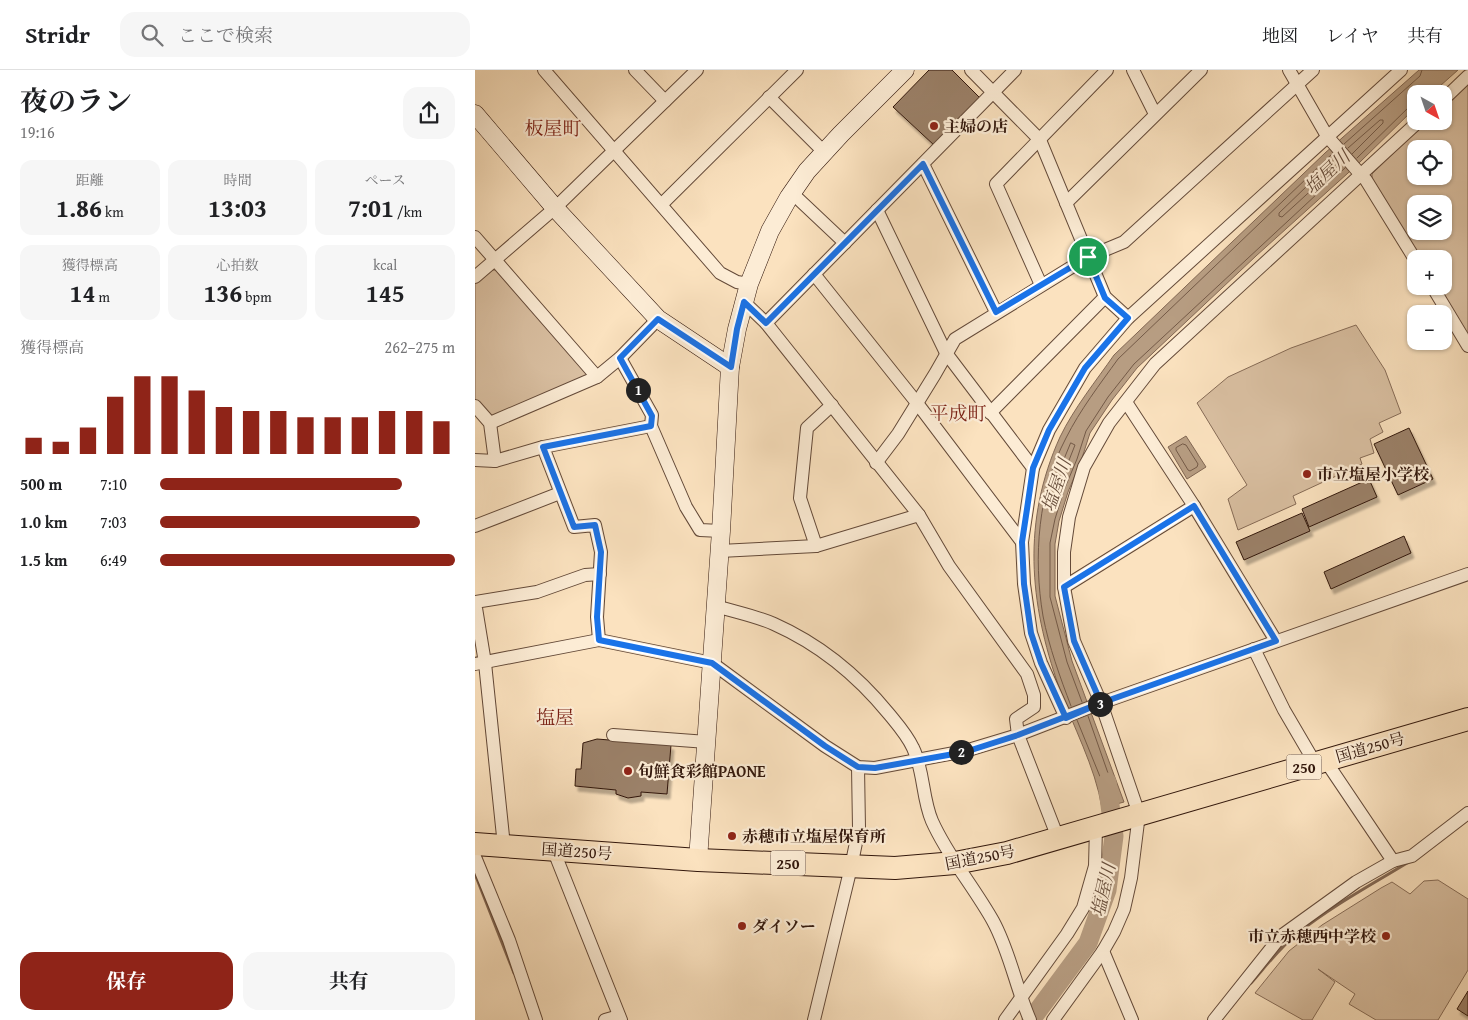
<!DOCTYPE html>
<html lang="ja">
<head>
<meta charset="utf-8">
<style>
	body { margin:0; font-family:"Gentium Book Plus","Noto Serif JP",serif; background:#f6f6f6; color:#202124; height:100vh; display:flex; flex-direction:column; font-size:19px; white-space:nowrap }
	* { box-sizing:border-box; margin:0 }
	p { font-size:16px; color:#757577 }
	.icon { flex:none; width:28px; height:28px; fill:none; stroke:currentColor; stroke-width:2; stroke-linecap:round; stroke-linejoin:round }
	.map { position:relative; flex:1; overflow:hidden }
	.panel { display:flex; flex-direction:column; background:#fff; width:475px }
	.panel>* { flex:none }
	.needle { width:32px; rotate:140deg }
	.tools { position:absolute; left:932px; top:15px; display:grid; gap:10px }
	.tools a { display:grid; place-items:center; width:45px; height:45px; border-radius:10px; background:#fff; box-shadow:0 1px 4px #0004; font-size:25px }
	.pin { position:absolute; display:grid; place-items:center; width:42px; height:42px; color:#fff; margin:-21px; border:2px solid #fff; border-radius:50%; box-shadow:0 1px 5px #0007 }
	.km { position:absolute; width:25px; height:25px; margin:-12px; border-radius:50%; background:#222; color:#fff; font-size:14px; line-height:25px; text-align:center }
	.round { display:grid; place-items:center; flex:none; width:52px; height:52px; border-radius:15px; background:#f6f6f6 }
	.headline { display:flex; align-items:center; justify-content:space-between; height:85px; padding:0 20px }
	h1 { font-size:28px; font-weight:700; line-height:38px }
	.metrics { display:grid; grid-template-columns:repeat(3,1fr); gap:8px; height:85px; padding:5px 20px }
	.metrics div { display:grid; align-content:center; border-radius:12px; background:#f6f6f6; text-align:center }
	.metrics b { font-size:25px; font-weight:700 }
	.metrics small { font-size:14px; font-weight:400 }
	.metrics p { font-size:14px }
	.chart { height:140px; padding:10px 20px }
	.chart p { display:flex; justify-content:space-between }
	.chart svg { width:100%; height:90px; margin-top:5px; stroke:#8f2418; stroke-width:6 }
	.primary-button { display:flex; gap:10px; margin-top:auto; padding:10px 20px }
	.primary-button a { flex:1; height:58px; border-radius:15px; background:#8f2418; color:#fff; font-size:20px; font-weight:700; line-height:58px; text-align:center }
	.primary-button a+a { background:#f6f6f6; color:#202124 }
	ul { padding:0 20px; list-style:none; font-size:16px }
	li { display:grid; grid-template-columns:80px 60px 1fr; align-items:center; height:38px }
	li i { height:12px; border-radius:6px; background:#8f2418 }
	header { display:flex; align-items:center; gap:30px; box-sizing:border-box; height:70px; padding:0 25px; background:#fff; border-bottom:1px solid #e0e0e0 }
	header strong { font-size:24px }
	nav { display:flex; gap:28px; margin-inline-start:auto; font-size:18px }
	.search { width:350px; height:45px; background:#f6f6f6; display:flex; align-items:center; gap:12px; box-sizing:border-box; padding:0 18px; border-radius:15px; color:#757577; font-size:19px }
	main { display:flex; flex:1; min-height:0 }
	.map>svg:first-child { display:block }
	.green { fill:#d9bfa1; stroke:#866b56; fill-rule:evenodd }
	.water { fill:#b79d82; stroke:#826753 }
	.lines { fill:none; stroke-linecap:round; stroke-linejoin:round }
	.shore { stroke:#745a47; stroke-width:1 }
	.stream { stroke:#826753; stroke-width:3 }
	.river { stroke:#b79d82; stroke-width:19 }
	.building { fill:#9b8169; stroke:#32170c; filter:url(#shadow) }
	.street-casing { stroke:#644a39; stroke-width:14 }
	.secondary-casing { stroke:#32170c; stroke-width:19 }
	.highway-casing { stroke:#32170c; stroke-width:24 }
	.street { stroke:#fcecd5; stroke-width:12 }
	.secondary { stroke:#fcecd5; stroke-width:18 }
	.highway { stroke:#fbe2bf; stroke-width:22 }
	.route-casing { stroke:#fff; stroke-width:10 }
	.route { stroke:#1a73e8; stroke-width:6 }
	.poi-dot { fill:#8f2418; stroke:#fcecd5; stroke-width:2 }
	.labels { text-anchor:middle; dominant-baseline:central; stroke-width:4.5; stroke-linejoin:round; paint-order:stroke }
	.shield { fill:#fcecd5; stroke:#6f5748; stroke-width:1 }
	.shield-label { font-size:15px; font-weight:bold; fill:#32170c }
	.poi-label { font-size:16px; font-weight:bold; fill:#32170c; stroke:#fcecd5; text-anchor:start }
	.street-label { font-size:16px; fill:#32170c; stroke:#fcecd5 }
	.water-label { font-size:18px; font-style:italic; fill:#674d3b; stroke:#fcecd5 }
	.quarter-label { font-size:19px; fill:#7a1f14; stroke:#fcecd5 }
</style>
</head>
<body>
<header>
<strong>Stridr</strong>
<div class="search"><svg class="icon" aria-label="search" viewBox="0 0 24 24"><circle cx="10" cy="10" r="6"/><path d="M15 15l6 6"/></svg>ここで検索</div>
<nav><a>地図</a><a>レイヤ</a><a>共有</a></nav>
</header>
<main>
<section class="panel">
<div class="headline"><div><h1>夜のラン</h1><p>19:16</p></div><a class="round"><svg class="icon" aria-label="share" viewBox="0 0 24 24"><path d="M12 15V3M7 8l5-5 5 5M5 13v7h14v-7"/></svg></a></div>
<div class="metrics">
<div><p>距離</p><b>1.86<small> km</small></b></div>
<div><p>時間</p><b>13:03</b></div>
<div><p>ペース</p><b>7:01<small> /km</small></b></div>
</div>
<div class="metrics">
<div><p>獲得標高</p><b>14<small> m</small></b></div>
<div><p>心拍数</p><b>136<small> bpm</small></b></div>
<div><p>kcal</p><b>145</b></div>
</div>
<div class="chart"><p><span>獲得標高</span>262–275 m</p>
<svg viewBox="0 0 160 44" preserveAspectRatio="none"><path d="M5 44V36M15 44V38M25 44V31M35 44V16M45 44V6M55 44V6M65 44V13M75 44V21M85 44V23M95 44V23M105 44V26M115 44V26M125 44V26M135 44V23M145 44V23M155 44V28"/></svg>
</div>
<ul>
<li><b>500 m</b>7:10<i style="width:82%"></i></li>
<li><b>1.0 km</b>7:03<i style="width:88%"></i></li>
<li><b>1.5 km</b>6:49<i style="width:100%"></i></li>
</ul>
<div class="primary-button"><a>保存</a><a>共有</a></div>
</section>
<div class="map">
<svg width="993" height="950" viewBox="0 0 993 950">
	<defs>
		<filter id="shadow"><feDropShadow dx="3" dy="5" stdDeviation="1" flood-color="#0004"/></filter>
	</defs>
	<rect width="100%" height="100%" fill="#fbe2bf"/>
	<filter id="stains"><feTurbulence type="fractalNoise" baseFrequency=".004" numOctaves="4"/><feColorMatrix values="0 0 0 0 .2 0 0 0 0 .09 0 0 0 0 .02 0 0 0 .5 -.17"/></filter>
	<radialGradient id="worn" r=".72"><stop offset=".6" stop-color="#630" stop-opacity="0"/><stop offset="1" stop-color="#630" stop-opacity=".3"/></radialGradient>
	<!-- green -->
	<g class="green">
		<path d="M993,10V272L959,216H969V189H943L897,113V104L951,51H969V34ZM941,79H969V106H941ZM941,134H969V161H941Z"/>
		<path d="M14,200H22L112,303L110,309L19,347L13,346L0,331V212Z"/>
		<path d="M881,255L910,300L926,343L904,353L908,362L895,369L899,383L885,388L887,394L818,426L821,434L763,460L753,429L772,415L722,333L753,307L816,278Z"/>
		<path d="M963,810L993,829V900L963,950H901L874,934L880,924L843,899L860,912L837,950H828L780,923L814,881L847,855L906,818L917,812L935,824L949,811Z"/>
	</g>
	<!-- water -->
	<g class="water">
		<path d="M944,0H983L956,24H941V37L883,94L781,186L662,298L637,330L615,363L606,391L593,422L584,451L580,474V526L597,591L649,732L627,738C620,696 598,657 584,617C554,532 547,451 585,367C599,338 621,311 639,285L850,83Z"/>
		<path d="M711,366L731,397L712,409L693,377Z"/>
	</g>
	<g class="lines">
		<!-- shore -->
		<g class="shore">
			<path d="M869,74L945,6L947,0"/>
			<path d="M873,78L905,50H908V53L877,84"/>
			<path d="M861,88L804,143V146L807,147L866,93"/>
			<path d="M882,88L936,35L941,34"/>
			<path d="M596,373L600,375L587,408L584,409L582,407Z"/>
			<path d="M708,374L711,375L723,394L722,397L715,401L713,400L701,380V378Z"/>
			<path d="M607,632L592,592L575,527V473L580,449L589,420L602,389L611,361L633,327L659,294L870,98"/>
			<path d="M596,636C585,607 574,577 568,546C558,487 563,421 591,368C605,340 625,314 643,289L857,84"/>
			<path d="M602,650L628,714L631,730L633,731L640,729L641,726L613,646"/>
		</g>
		<!-- stream -->
		<g class="stream">
			<path d="M0,804L39,903"/>
			<path d="M776,913C791,896 805,877 823,863C857,836 896,815 932,793"/>
		</g>
		<!-- river -->
		<path class="river" d="M556,950L613,873L632,820L639,766L632,712"/>
	</g>
	<!-- building -->
	<g class="building">
		<path d="M454,0H477L505,28L460,76L418,37Z"/>
		<path d="M934,358L958,409L923,425L899,374Z"/>
		<path d="M894,409L902,427L834,457L827,439Z"/>
		<path d="M827,443L835,461L769,490L761,472Z"/>
		<path d="M929,466L936,483L856,519L849,502Z"/>
		<path d="M122,669L196,675L192,724L166,722V726L153,728L141,724V720L100,716L101,699H106L108,673Z"/>
		<path d="M993,921V946L982,939Z"/>
	</g>
	<g class="lines">
		<defs>
			<g id="street">
				<path d="M69,0L245,203L262,212L274,214"/>
				<path d="M160,0L190,31"/>
				<path d="M496,0L565,70L630,227L653,248"/>
				<path d="M658,0L680,44"/>
				<path d="M814,0L852,66L886,105L891,110L941,191"/>
				<path d="M294,27L349,82"/>
				<path d="M969,29L993,6"/>
				<path d="M448,94L521,242"/>
				<path d="M317,123L370,173"/>
				<path d="M591,133L726,0"/>
				<path d="M187,134L322,0"/>
				<path d="M402,140L471,283L558,398"/>
				<path d="M0,167L122,307"/>
				<path d="M339,204L442,333L547,472"/>
				<path d="M0,207L80,138L222,0"/>
				<path d="M566,215L521,114L632,0"/>
				<path d="M957,216L993,276"/>
				<path d="M269,232L291,253L444,445L474,496L552,604L559,625V637L541,649L543,665L583,768"/>
				<path d="M291,253L540,0"/>
				<path d="M145,288L177,345L176,356L211,437L225,460L246,461"/>
				<path d="M651,332L719,436L801,571"/>
				<path d="M0,336L15,353L20,391"/>
				<path d="M515,343L630,227"/>
				<path d="M15,353L122,307L145,288L183,249"/>
				<path d="M68,377L99,457L120,455L126,482L122,547L124,570"/>
				<path d="M0,390L20,391L68,377L176,356"/>
				<path d="M401,393L423,364L460,304L480,269L613,187L649,172L838,0"/>
				<path d="M0,456L85,423"/>
				<path d="M341,476L325,428L332,358L357,335"/>
				<path d="M245,481L341,476L444,445"/>
				<path d="M589,517L719,436"/>
				<path d="M241,536C260,542 281,546 299,554C344,574 383,606 414,644C423,655 432,665 438,678C449,700 447,728 457,751C473,787 499,817 518,851C535,882 541,918 555,950"/>
				<path d="M779,579L809,640L840,693"/>
				<path d="M0,594L124,570L237,593L350,676L383,697L400,698L490,681L543,665L626,633L993,504"/>
				<path d="M591,648L566,593L556,563L549,514L547,472L558,398L574,360L610,298L653,248L926,0"/>
				<path d="M138,665L232,672"/>
				<path d="M850,690L918,791"/>
				<path d="M29,776L10,593L0,532L62,522L110,505L125,504"/>
				<path d="M78,779L146,950"/>
				<path d="M0,787L34,870L61,950"/>
				<path d="M628,881L657,950"/>
				<path d="M130,950L144,946"/>
				<path d="M339,950L376,797L384,758L383,697"/>
				<path d="M530,950L592,864L608,838L620,796L621,757"/>
				<path d="M578,950L628,881L639,862L649,839L656,808L664,744L626,633L599,571L589,517V482L594,447L609,397L634,353L680,294L944,51"/>
				<path d="M739,950L806,866L881,812L918,791L937,786L993,743"/>
			</g>
			<g id="secondary">
				<path d="M0,44L80,138L183,249L255,297"/>
				<path d="M223,790L246,461L255,297L262,259L274,214L295,161L314,127L332,101L366,64L430,0"/>
			</g>
			<path id="highway" d="M0,774L223,790L420,798L480,793L532,783L993,649"/>
		</defs>
		<!-- street casing -->
		<use href="#street" class="street-casing"/>
		<!-- secondary casing -->
		<use href="#secondary" class="secondary-casing"/>
		<!-- highway casing -->
		<use href="#highway" class="highway-casing"/>
		<!-- street -->
		<use href="#street" class="street"/>
		<!-- secondary -->
		<use href="#secondary" class="secondary"/>
		<!-- highway -->
		<use href="#highway" class="highway"/>
	</g>
	<g class="lines">
		<defs>
			<path id="route" d="M613,187L521,242L448,94L291,253L269,232L262,259L256,297L183,249L145,288L177,346L176,356L68,377L99,457L120,455L126,482L122,547L124,570L237,593L350,676L383,697L400,698L490,682L543,665L626,633L801,571L719,436L589,517L599,571L626,633L591,648L566,593L556,563L549,514L547,472L552,439L558,398L574,360L610,298L653,248L630,228L613,187"/>
		</defs>
		<!-- route casing -->
		<use href="#route" class="route-casing"/>
		<!-- route -->
		<use href="#route" class="route"/>
	</g>
	<!-- markers -->
	<g class="poi-dot">
		<circle cx="459" cy="56" r="5"/>
		<circle cx="832" cy="404" r="5"/>
		<circle cx="153" cy="701" r="5"/>
		<circle cx="257" cy="766" r="5"/>
		<circle cx="267" cy="856" r="5"/>
		<circle cx="911" cy="866" r="5"/>
	</g>
	<g class="labels">
		<!-- shield labels -->
		<g class="shield">
			<rect x="811.5" y="684.5" width="35" height="25" rx="4"/>
			<rect x="295.5" y="780.5" width="35" height="25" rx="4"/>
		</g>
		<g class="shield-label">
			<text x="829" y="697">250</text>
			<text x="313" y="793">250</text>
		</g>
		<!-- poi labels -->
		<g class="poi-label">
			<text x="469" y="56">主婦の店</text>
			<text x="842" y="404">市立塩屋小学校</text>
			<text x="163" y="701">旬鮮食彩館PAONE</text>
			<text x="267" y="766">赤穂市立塩屋保育所</text>
			<text x="277" y="856">ダイソー</text>
			<text x="901" y="866" text-anchor="end">市立赤穂西中学校</text>
		</g>
		<!-- street labels -->
		<g class="street-label">
			<text transform="translate(895 677) rotate(-16)">国道250号</text>
			<text transform="translate(102 781) rotate(4)">国道250号</text>
			<text transform="translate(505 787) rotate(-11)">国道250号</text>
		</g>
		<!-- water labels -->
		<g class="water-label">
			<text transform="translate(852 102) rotate(-43)">塩屋川</text>
			<text transform="translate(581 415) rotate(-71)">塩屋川</text>
			<text transform="translate(628 820) rotate(-77)">塩屋川</text>
		</g>
		<!-- quarter labels -->
		<g class="quarter-label">
			<text x="78" y="58">板屋町</text>
			<text x="483" y="343">平成町</text>
			<text x="80" y="647">塩屋</text>
		</g>
	</g>
	<rect width="100%" height="100%" filter="url(#stains)"/>
	<rect width="100%" height="100%" fill="url(#worn)"/>
</svg>
<div class="tools">
<a><svg class="needle" viewBox="-14 -14 28 28"><path d="M0-13l5 13h-10z" fill="#e53935"/><path d="M0 13l5-13h-10z" fill="#757577"/></svg></a>
<a><svg class="icon" aria-label="locate" viewBox="0 0 24 24"><circle cx="12" cy="12" r="6"/><path d="M12 2v4M12 18v4M2 12h4M18 12h4"/></svg></a>
<a><svg class="icon" aria-label="layers" viewBox="0 0 24 24"><path d="M12 4l9 5-9 5-9-5zM3 14l9 5 9-5"/></svg></a>
<a>+</a>
<a>−</a>
</div>
<div class="pin" style="left:613px;top:187px;background:#1e9e55"><svg class="icon" aria-label="arrive" viewBox="0 0 24 24"><path d="M6 21V4h12l-3 4 3 4H6"/></svg></div>
<b class="km" style="left:163px;top:320px">1</b>
<b class="km" style="left:486px;top:682px">2</b>
<b class="km" style="left:625px;top:634px">3</b>
</div>
</main>
</body>
</html>
